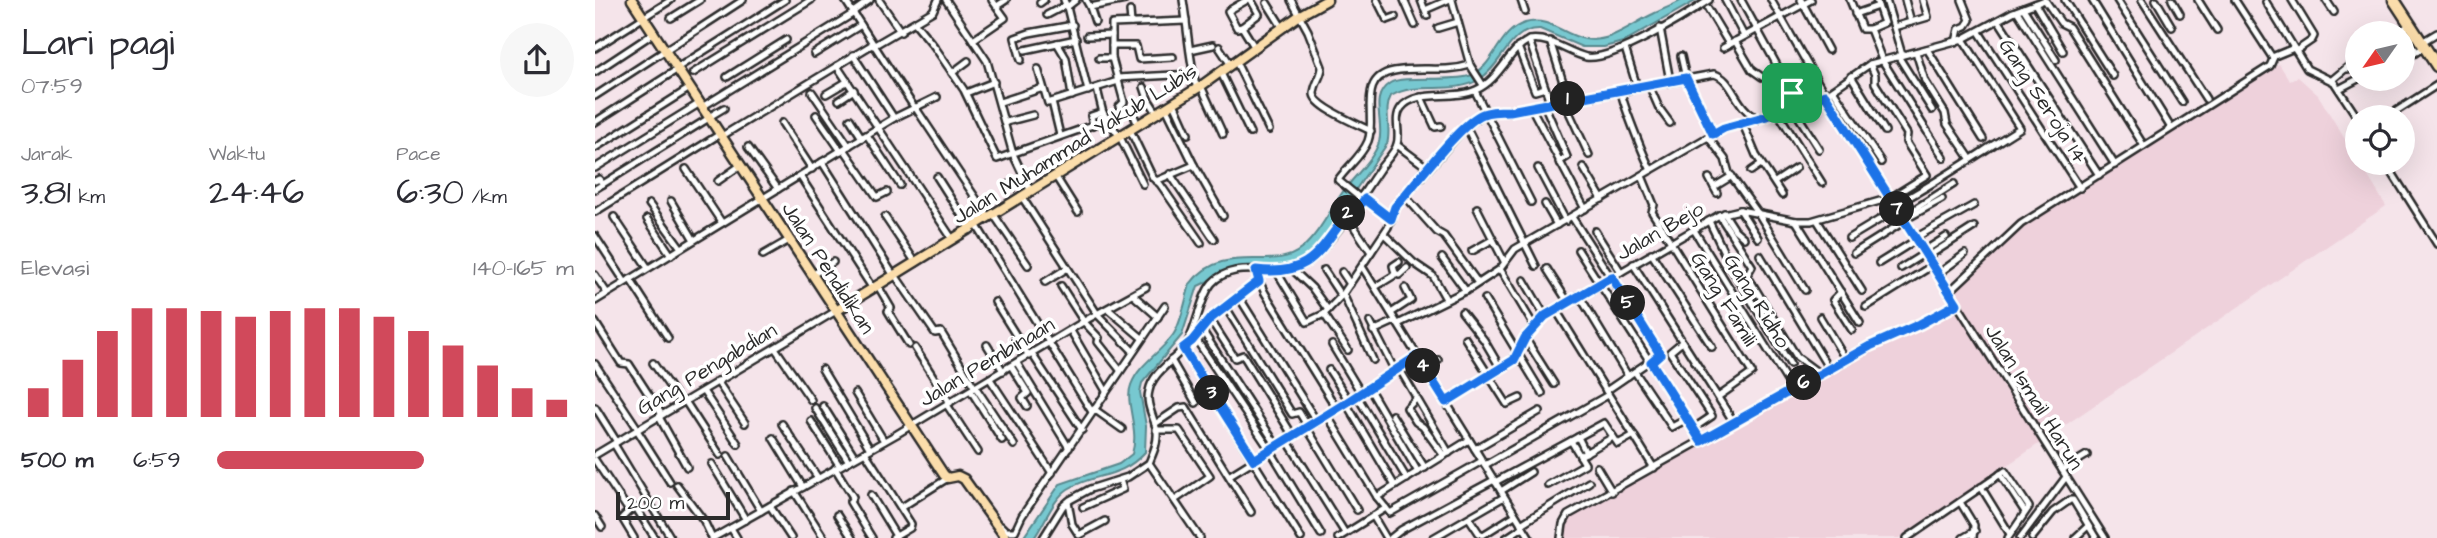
<!DOCTYPE html>
<html lang="id">
<head>
<meta charset="utf-8">
<style>
	body { margin:0; font-family:"Architects Daughter",sans-serif; background:#f7f7f7; color:#2b2b33; height:100vh; display:flex; flex-direction:column; font-size:26px; white-space:nowrap }
	* { box-sizing:border-box; margin:0 }
	p { font-size:23px; color:#7c7c81 }
	.icon { flex:none; width:38px; height:38px; fill:none; stroke:currentColor; stroke-width:2; stroke-linecap:round; stroke-linejoin:round }
	.map { position:relative; flex:1; overflow:hidden }
	.sheet { display:flex; flex-direction:column; background:#fff; width:595px }
	.sheet>* { flex:none }
	.needle { width:46px; rotate:236deg }
	.buttons { position:absolute; left:1750px; top:21px; display:grid; gap:14px }
	.buttons a { display:grid; place-items:center; width:70px; height:70px; border-radius:50%; background:#fff; box-shadow:0 7px 28px #0002; font-size:35px }
	.scale { position:absolute; left:21px; bottom:18px; width:114px; box-sizing:border-box; padding-left:7px; border:4px solid #2b2b2b; border-top:0; font-size:19px; line-height:24px; white-space:nowrap; color:#2b2b2b; -webkit-text-stroke:5px #fff; paint-order:stroke }
	.pin { position:absolute; display:grid; place-items:center; width:60px; height:60px; color:#fff; margin:-30px; border-radius:14px; box-shadow:0 4px 10px #0006 }
	.km { position:absolute; width:35px; height:35px; margin:-18px; border-radius:50%; background:#222; color:#fff; font-size:19px; line-height:35px; text-align:center }
	.round { display:grid; place-items:center; flex:none; width:74px; height:74px; border-radius:37px; background:#f7f7f7 }
	.summary { display:flex; align-items:center; justify-content:space-between; height:119px; padding:0 21px }
	h1 { font-size:38px; font-weight:600; line-height:52px }
	.figures { display:grid; grid-template-columns:repeat(3,1fr); gap:10px; height:119px; padding:7px 21px }
	.figures div { display:grid; align-content:center }
	.figures b { font-size:35px; font-weight:600 }
	.figures small { font-size:19px; font-weight:400 }
	.figures p { font-size:19px }
	.chart { height:196px; padding:14px 21px }
	.chart p { display:flex; justify-content:space-between }
	.chart svg { width:100%; height:126px; margin-top:7px; stroke:#d1495b; stroke-width:6 }
	ul { padding:0 21px; list-style:none; font-size:23px }
	li { display:grid; grid-template-columns:112px 84px 1fr; align-items:center; height:52px }
	li i { height:18px; border-radius:9px; background:#d1495b }
	main { display:flex; flex:1; min-height:0 }
	.map>svg:first-child { display:block }
	.built { fill:#eed1db }
	.water { fill:#77c8d0; stroke:#59898e; stroke-width:2 }
	.lines { fill:none; stroke-linecap:round; stroke-linejoin:round }
	.minor-casing { stroke:#2b2b2b; stroke-width:10 }
	.major-casing { stroke:#2b2b2b; stroke-width:13 }
	.highway-casing { stroke:#2b2b2b; stroke-width:15 }
	.minor { stroke:#fff; stroke-width:5 }
	.major { stroke:#fbddab; stroke-width:8 }
	.highway { stroke:#fbddab; stroke-width:10 }
	.route-casing { stroke:#fff; stroke-width:14 }
	.route { stroke:#1a73e8; stroke-width:9 }
	.labels { text-anchor:middle; dominant-baseline:central; stroke-width:7; stroke-linejoin:round; paint-order:stroke }
	.street-label { font-size:21px; fill:#2b2b2b; stroke:#fff }
</style>
</head>
<body>
<main>
<section class="sheet">
<div class="summary"><div><h1>Lari pagi</h1><p>07:59</p></div><a class="round"><svg class="icon" aria-label="share" viewBox="0 0 24 24"><path d="M12 15V3M7 8l5-5 5 5M5 13v7h14v-7"/></svg></a></div>
<div class="figures">
<div><p>Jarak</p><b>3.81<small> km</small></b></div>
<div><p>Waktu</p><b>24:46</b></div>
<div><p>Pace</p><b>6:30<small> /km</small></b></div>
</div>
<div class="chart"><p><span>Elevasi</span>140–165 m</p>
<svg viewBox="0 0 160 44" preserveAspectRatio="none"><path d="M5 44V34M15 44V24M25 44V14M35 44V6M45 44V6M55 44V7M65 44V9M75 44V7M85 44V6M95 44V6M105 44V9M115 44V14M125 44V19M135 44V26M145 44V34M155 44V38"/></svg>
</div>
<ul>
<li><b>500 m</b>6:59<i style="width:58%"></i></li>
</ul>
</section>
<div class="map">
<svg width="1842" height="538" viewBox="0 0 1842 538">
	<rect width="100%" height="100%" fill="#f5e4ea"/>
	<filter id="ink" filterUnits="userSpaceOnUse"><feTurbulence type="fractalNoise" baseFrequency=".0143" numOctaves="2"/><feDisplacementMap in="SourceGraphic" scale="14" xChannelSelector="R" yChannelSelector="G"/><feConvolveMatrix kernelMatrix="1 2 1 2 8 2 1 2 1" color-interpolation-filters="sRGB"/></filter>
	<g filter="url(#ink)">
		<!-- built -->
		<g class="built">
			<path d="M1684,64L1695,81L1703,77L1723,95L1762,159V163H1765L1791,206L1450,439L1357,290L1419,229Z"/>
			<path d="M1359,307L1445,443L1305,538H968L971,519L1282,343Z"/>
		</g>
		<!-- water -->
		<path class="water" d="M1087,0H1102L1028,42L1009,47H987L945,29C914,28 908,65 885,79C858,96 823,80 796,96C788,110 797,128 792,144L755,198L734,233L706,262L689,266H651L637,270L603,286L587,335L547,383L545,392L551,426L550,452C525,480 500,472 473,489C457,500 450,523 439,538H428L465,484L524,464L537,454C545,429 529,403 536,385C544,364 565,353 578,335C586,325 591,297 595,284C628,240 677,273 706,249C724,234 734,212 747,193C758,177 778,161 784,142C790,122 773,97 795,83C808,75 852,82 874,76C900,68 902,31 930,23C955,16 967,35 990,39C1014,44 1038,23 1058,14C1068,9 1077,6 1087,0Z"/>
		<g class="lines">
			<defs>
				<g id="minor">
					<path d="M250,0L319,107"/>
					<path d="M284,0L306,32"/>
					<path d="M351,0L392,61L418,154L436,192"/>
					<path d="M469,0L472,7L481,0"/>
					<path d="M491,0L495,7L530,0"/>
					<path d="M588,0C593,30 594,60 602,89"/>
					<path d="M652,0L633,11L642,28L647,27L660,48"/>
					<path d="M696,0L713,31L727,67C727,76 719,84 719,94C720,107 764,125 776,131"/>
					<path d="M782,0L792,20L800,17"/>
					<path d="M809,0L820,25"/>
					<path d="M826,0L832,16"/>
					<path d="M857,0L875,65L888,85"/>
					<path d="M926,0L930,12"/>
					<path d="M1130,0L1149,36"/>
					<path d="M1146,0L1184,69"/>
					<path d="M1176,0L1230,95L1510,538"/>
					<path d="M1206,0L1233,50"/>
					<path d="M1255,0L1267,29H1275"/>
					<path d="M1281,0L1289,23L1275,29L1287,60L1349,158"/>
					<path d="M1291,0L1307,55"/>
					<path d="M1470,0L1518,76"/>
					<path d="M1497,0L1576,128"/>
					<path d="M1522,0L1587,102"/>
					<path d="M1547,0L1611,99"/>
					<path d="M1561,0L1577,27"/>
					<path d="M1577,0L1585,14"/>
					<path d="M1603,0L1622,30"/>
					<path d="M1640,0L1677,57L1699,48"/>
					<path d="M1697,0L1719,36L1717,40L1701,51"/>
					<path d="M1731,0L1739,12"/>
					<path d="M1671,2L1712,69L1739,82L1762,117"/>
					<path d="M445,3L449,0"/>
					<path d="M672,3L687,27"/>
					<path d="M1440,4L1468,51"/>
					<path d="M402,6L411,0"/>
					<path d="M472,7L493,91"/>
					<path d="M495,7L500,22"/>
					<path d="M1428,8L1461,60"/>
					<path d="M1113,9L1134,44"/>
					<path d="M830,10L853,0"/>
					<path d="M535,11L536,23"/>
					<path d="M1422,11L1520,165"/>
					<path d="M258,12L275,0"/>
					<path d="M1260,14L1283,6"/>
					<path d="M452,15L471,5"/>
					<path d="M76,18L105,0"/>
					<path d="M1404,21L1504,175"/>
					<path d="M1316,22L1333,17L1328,0"/>
					<path d="M320,23L339,46L369,90L402,159L512,120"/>
					<path d="M647,27L664,14L656,0"/>
					<path d="M1299,27L1316,22L1310,0"/>
					<path d="M843,28L863,22"/>
					<path d="M1065,28L1075,81"/>
					<path d="M1384,32L1485,188"/>
					<path d="M1802,33L1815,25"/>
					<path d="M492,36L517,35"/>
					<path d="M378,40L410,18L397,0"/>
					<path d="M934,40L955,102"/>
					<path d="M955,41L973,98"/>
					<path d="M1140,41L1157,70L1167,77"/>
					<path d="M1361,42L1364,29L1371,26L1375,20L1367,0"/>
					<path d="M1827,42L1842,33"/>
					<path d="M462,43L471,58L477,96"/>
					<path d="M278,46L338,11L343,0"/>
					<path d="M517,46H541L544,59L578,57"/>
					<path d="M624,47L636,65"/>
					<path d="M923,47L940,91L950,88"/>
					<path d="M0,48L76,0"/>
					<path d="M1030,48L1042,87"/>
					<path d="M1128,48L1216,0"/>
					<path d="M1332,49L1388,139"/>
					<path d="M430,50L481,39"/>
					<path d="M595,50L618,45"/>
					<path d="M1321,52L1330,81L1350,113L1352,124L1375,158"/>
					<path d="M219,54L266,25"/>
					<path d="M258,55L299,118"/>
					<path d="M1086,56L1091,78L1118,133"/>
					<path d="M1303,56L1337,110"/>
					<path d="M1808,56L1820,49"/>
					<path d="M504,58H517"/>
					<path d="M426,60L420,38L434,33L478,25"/>
					<path d="M1808,61L1829,47"/>
					<path d="M641,62L674,130"/>
					<path d="M242,66L358,240"/>
					<path d="M82,68L190,0"/>
					<path d="M443,69L453,103L523,81"/>
					<path d="M1752,69L1762,68"/>
					<path d="M0,72L59,33"/>
					<path d="M98,73L216,0"/>
					<path d="M357,73L373,61"/>
					<path d="M626,73L655,133"/>
					<path d="M1256,76L1290,131"/>
					<path d="M132,77L191,40"/>
					<path d="M522,78L598,74"/>
					<path d="M1196,78L1201,90L1197,93L1203,106"/>
					<path d="M1177,79L1190,111"/>
					<path d="M1737,80L1762,59"/>
					<path d="M1054,85L1064,108L1075,123"/>
					<path d="M606,86L628,134"/>
					<path d="M549,87L553,99L562,113"/>
					<path d="M502,89L508,113L525,137L548,184"/>
					<path d="M1744,89L1763,79"/>
					<path d="M1026,90C1026,100 1050,159 1056,170"/>
					<path d="M1238,90L1286,162"/>
					<path d="M880,91L936,202"/>
					<path d="M217,92L254,146"/>
					<path d="M371,93L399,82"/>
					<path d="M231,94L253,81"/>
					<path d="M0,96L148,0"/>
					<path d="M826,97L840,127L846,126"/>
					<path d="M968,99L994,155"/>
					<path d="M244,100L259,90"/>
					<path d="M405,102L448,88"/>
					<path d="M457,102L465,135"/>
					<path d="M579,103L593,134"/>
					<path d="M949,104L972,157L964,162"/>
					<path d="M107,107L259,13"/>
					<path d="M320,107L394,218"/>
					<path d="M524,107L529,102L517,58V24L591,21"/>
					<path d="M936,107L990,209"/>
					<path d="M571,108L599,165L628,216"/>
					<path d="M1198,108L1224,149"/>
					<path d="M537,111L543,125"/>
					<path d="M1183,113L1227,183"/>
					<path d="M221,115L246,151"/>
					<path d="M114,117L129,108"/>
					<path d="M1792,117L1842,85"/>
					<path d="M255,119L267,138"/>
					<path d="M0,122L83,69"/>
					<path d="M411,122L438,115"/>
					<path d="M187,123L217,169"/>
					<path d="M1148,124L1161,155L1187,195"/>
					<path d="M498,125L496,116L508,112"/>
					<path d="M871,126L941,266"/>
					<path d="M535,130L558,178L565,184L606,243"/>
					<path d="M272,135L305,185"/>
					<path d="M127,136L278,44"/>
					<path d="M1113,137L1130,159L1134,173L1162,212"/>
					<path d="M802,145L833,168"/>
					<path d="M153,147L183,189"/>
					<path d="M0,148L95,88"/>
					<path d="M249,149L282,197L292,192"/>
					<path d="M227,162L299,276"/>
					<path d="M1791,163L1842,244"/>
					<path d="M988,167L1007,199"/>
					<path d="M0,168L105,103"/>
					<path d="M943,168L971,221"/>
					<path d="M91,169L127,223"/>
					<path d="M1156,171L1166,164"/>
					<path d="M575,174L619,239"/>
					<path d="M205,176L278,289"/>
					<path d="M1047,176L1059,205L1057,212L1157,373L1123,397"/>
					<path d="M342,177L376,230"/>
					<path d="M461,177L483,212"/>
					<path d="M1114,178L1122,193"/>
					<path d="M0,181L4,179L8,184"/>
					<path d="M123,181L146,165"/>
					<path d="M561,181L599,165"/>
					<path d="M1180,182L1201,168"/>
					<path d="M415,184L429,178"/>
					<path d="M1119,187L1137,176"/>
					<path d="M0,189L114,118"/>
					<path d="M810,196L842,232L849,236L883,283"/>
					<path d="M427,197L503,315L538,351"/>
					<path d="M766,199L743,180C752,167 767,156 773,141C782,118 761,78 799,71C825,66 850,73 875,65"/>
					<path d="M770,199L797,219"/>
					<path d="M76,201L99,240"/>
					<path d="M54,204L86,248"/>
					<path d="M950,204L962,225"/>
					<path d="M1300,205C1343,182 1383,154 1425,128L1368,39"/>
					<path d="M882,208L909,261"/>
					<path d="M1145,210L1163,238"/>
					<path d="M0,212L125,134"/>
					<path d="M1129,213L1140,230L1149,238"/>
					<path d="M1163,213L1210,290"/>
					<path d="M399,215L433,265"/>
					<path d="M751,215L776,252"/>
					<path d="M1124,215L1157,266L1152,275L1202,357L1225,374"/>
					<path d="M19,217L53,268"/>
					<path d="M290,217L321,263"/>
					<path d="M977,217L1065,354L1011,391"/>
					<path d="M1307,217L1359,184"/>
					<path d="M52,219L76,255"/>
					<path d="M1222,220L1267,291"/>
					<path d="M1309,220L1347,199"/>
					<path d="M1114,221L1138,271L1195,364"/>
					<path d="M1201,221L1265,323"/>
					<path d="M382,226L497,412"/>
					<path d="M1099,230L1197,389"/>
					<path d="M1000,231L1026,272"/>
					<path d="M789,234L819,263L838,276L851,299"/>
					<path d="M0,236L30,282"/>
					<path d="M1254,238L1302,209"/>
					<path d="M1320,238L1379,205"/>
					<path d="M983,250L1106,441"/>
					<path d="M877,251L897,240"/>
					<path d="M1329,251L1351,237"/>
					<path d="M1056,253L1117,347"/>
					<path d="M1259,253L1310,221"/>
					<path d="M168,255L194,240"/>
					<path d="M1165,255L1234,369"/>
					<path d="M1332,257L1379,227"/>
					<path d="M847,258L871,291"/>
					<path d="M1284,263L1321,240"/>
					<path d="M1038,264L1138,421"/>
					<path d="M768,268L935,538"/>
					<path d="M1306,268L1330,253"/>
					<path d="M905,269L939,326"/>
					<path d="M952,269L973,302"/>
					<path d="M661,270L664,281L670,293L742,409"/>
					<path d="M698,270L717,288L733,310"/>
					<path d="M729,270L746,296"/>
					<path d="M682,272L712,322L729,314L748,294L793,227L800,207L871,126L890,113L915,111L1119,74C1139,79 1139,108 1164,119"/>
					<path d="M747,272L755,284"/>
					<path d="M800,273L804,275L812,268"/>
					<path d="M1343,274L1370,254"/>
					<path d="M0,275L12,293"/>
					<path d="M217,275L238,262"/>
					<path d="M300,275L340,333L346,332L380,388"/>
					<path d="M35,279L73,338"/>
					<path d="M929,280L950,316"/>
					<path d="M450,282L471,269"/>
					<path d="M283,286L296,308L293,311L314,345"/>
					<path d="M466,286L489,322"/>
					<path d="M780,287L798,276L800,273L798,266L804,262"/>
					<path d="M1246,292L1238,300L1257,330"/>
					<path d="M1354,292L1426,224L1675,66L1679,57"/>
					<path d="M748,294L778,360"/>
					<path d="M538,295L563,317"/>
					<path d="M984,295L1033,376"/>
					<path d="M644,297L722,422"/>
					<path d="M890,299L947,393"/>
					<path d="M0,301L299,118L342,97"/>
					<path d="M400,302L434,356"/>
					<path d="M630,306L697,414L704,412L713,427"/>
					<path d="M1271,307L1338,265"/>
					<path d="M513,309L547,338"/>
					<path d="M961,310L1059,468"/>
					<path d="M867,312L889,340L906,369"/>
					<path d="M796,313L816,300L810,288"/>
					<path d="M729,314L753,350"/>
					<path d="M1225,317L1251,360"/>
					<path d="M615,319L640,358L648,355L698,436"/>
					<path d="M0,322L26,363L34,364L67,415"/>
					<path d="M489,322L504,338L503,342L525,370"/>
					<path d="M775,322L800,371"/>
					<path d="M803,324L876,288L905,269L920,249L1125,130L1198,108L1230,95L1275,64L1368,39L1418,12L1450,0L1466,23L1474,27L1549,146"/>
					<path d="M607,330L682,446"/>
					<path d="M476,331L511,391"/>
					<path d="M778,331L800,321"/>
					<path d="M600,338L675,450L726,534"/>
					<path d="M870,338L912,404L925,398"/>
					<path d="M930,338L959,384"/>
					<path d="M599,339L615,319L664,281"/>
					<path d="M1087,342L1075,352L1117,416L1099,428"/>
					<path d="M392,345L408,371"/>
					<path d="M737,345L766,393"/>
					<path d="M180,348L216,400"/>
					<path d="M320,348L355,403"/>
					<path d="M588,348L706,538"/>
					<path d="M437,354L487,430"/>
					<path d="M576,360L601,403"/>
					<path d="M58,363L86,403"/>
					<path d="M422,363L474,448"/>
					<path d="M0,364L43,429"/>
					<path d="M416,366L433,393L427,398L432,406"/>
					<path d="M804,368L854,453"/>
					<path d="M227,369L275,449"/>
					<path d="M830,369L843,360"/>
					<path d="M734,370L754,401"/>
					<path d="M1040,372L1077,427L1092,419"/>
					<path d="M395,379L457,473"/>
					<path d="M122,381L150,423"/>
					<path d="M381,388L419,445"/>
					<path d="M774,388L823,472"/>
					<path d="M108,391L143,444"/>
					<path d="M376,391L407,440"/>
					<path d="M260,393L289,441"/>
					<path d="M762,396L812,479"/>
					<path d="M821,399L812,408L821,422L828,427L849,456"/>
					<path d="M90,401L125,455"/>
					<path d="M851,402L917,362L934,332L950,316L1124,215L1145,210L1201,221H1216L1295,198L1332,175L1311,142L1312,134L1280,83V75L1275,64"/>
					<path d="M751,403L800,486"/>
					<path d="M352,405L383,452"/>
					<path d="M228,406L260,457"/>
					<path d="M0,407L22,442"/>
					<path d="M220,408L253,460"/>
					<path d="M499,409L527,429"/>
					<path d="M732,415L782,497L795,513L887,461"/>
					<path d="M797,415L830,468"/>
					<path d="M64,417L92,467"/>
					<path d="M216,421L244,465"/>
					<path d="M187,424L223,478"/>
					<path d="M560,424L584,408L591,407L656,512"/>
					<path d="M712,428L762,510"/>
					<path d="M42,430L75,482"/>
					<path d="M561,430H584L615,476L580,500"/>
					<path d="M983,437L991,453"/>
					<path d="M178,438L208,487"/>
					<path d="M692,440L750,533"/>
					<path d="M19,444L76,538"/>
					<path d="M880,449L945,411"/>
					<path d="M270,452L316,524L315,528L298,538"/>
					<path d="M0,455L241,311"/>
					<path d="M133,456L166,511"/>
					<path d="M985,456L1018,437"/>
					<path d="M0,460L34,511L27,518L39,538"/>
					<path d="M554,463C558,453 563,443 562,432C560,418 550,405 554,391C558,370 583,359 593,342C602,325 606,296 617,283C644,255 688,284 717,259C743,235 764,199 784,170C789,162 800,153 802,144C806,133 798,119 806,108C821,88 858,101 881,90C906,79 913,50 934,40C956,37 971,52 991,57C1016,62 1092,15 1114,0"/>
					<path d="M117,464L151,520"/>
					<path d="M890,465L1013,395"/>
					<path d="M1002,467L1017,492"/>
					<path d="M240,468L258,497L255,502L277,538"/>
					<path d="M1467,470L1492,455"/>
					<path d="M1405,474L1430,512"/>
					<path d="M635,475L751,403L822,356"/>
					<path d="M900,482L1009,423L1023,444L1039,435"/>
					<path d="M82,485L109,521L117,538"/>
					<path d="M953,485L990,464L976,441"/>
					<path d="M1386,487L1415,534"/>
					<path d="M199,491L229,538"/>
					<path d="M906,491L936,472"/>
					<path d="M276,495L301,536"/>
					<path d="M782,497L874,440"/>
					<path d="M473,502L477,524L484,535L510,521"/>
					<path d="M1365,502L1379,525L1378,538"/>
					<path d="M175,506L196,538"/>
					<path d="M307,507L353,478"/>
					<path d="M488,507L528,489L525,480"/>
					<path d="M34,511L41,508L60,538"/>
					<path d="M242,515L257,538"/>
					<path d="M0,516L7,527"/>
					<path d="M778,516L791,538"/>
					<path d="M874,518L884,533L888,535L920,515"/>
					<path d="M926,524L994,482"/>
					<path d="M406,526L411,531H420L427,516L570,306"/>
					<path d="M136,528L142,538"/>
					<path d="M118,538L302,434L493,319L551,287"/>
					<path d="M448,538L468,506L475,500L495,489L533,477L554,463L605,538"/>
					<path d="M743,538L791,508"/>
					<path d="M796,538L806,530L899,480"/>
					<path d="M838,538L909,497"/>
					<path d="M911,538L928,527"/>
					<path d="M966,538L968,524L973,515L1275,346L1325,324L1362,304"/>
					<path d="M1312,538L1410,471L1434,507L1413,538"/>
					<path d="M1368,538L1380,531"/>
					<path d="M1425,538L1471,477"/>
					<path d="M1437,538L1458,512L1475,500H1478L1501,538"/>
					<path d="M1480,538L1493,526"/>
				</g>
				<g id="major">
					<path d="M37,0L349,475L353,478L363,476L369,479L411,538"/>
					<path d="M241,311L606,86L705,15L732,0"/>
				</g>
				<path id="highway" d="M1799,0L1842,66"/>
			</defs>
			<!-- minor casing -->
			<use href="#minor" class="minor-casing"/>
			<!-- major casing -->
			<use href="#major" class="major-casing"/>
			<!-- highway casing -->
			<use href="#highway" class="highway-casing"/>
			<!-- minor -->
			<use href="#minor" class="minor"/>
			<!-- major -->
			<use href="#major" class="major"/>
			<!-- highway -->
			<use href="#highway" class="highway"/>
		</g>
	</g>
	<g class="lines" filter="url(#ink)">
		<defs>
			<path id="route" d="M1091,78L1118,134L1129,128L1190,111L1185,97L1197,93L1203,106L1230,95L1362,304L1325,324L1275,346L1106,441L1056,362L1065,354L1017,277L950,316L930,338L919,360L851,402L822,356L751,403L659,460L588,348L597,341L615,319L664,281L661,270C716,277 724,250 754,212H759L770,199L796,219L800,207C819,186 865,123 888,114C895,111 906,111 915,111Z"/>
		</defs>
		<!-- route casing -->
		<use href="#route" class="route-casing"/>
		<!-- route -->
		<use href="#route" class="route"/>
	</g>
	<g class="labels">
		<!-- street labels -->
		<g class="street-label">
			<text transform="translate(1448 101) rotate(57)">Gang Seroja 14</text>
			<text transform="translate(480 144) rotate(-32)">Jalan Muhammad Yakub Lubis</text>
			<text transform="translate(1065 231) rotate(-30)">Jalan Bejo</text>
			<text transform="translate(233 268) rotate(57)">Jalan Pendidikan</text>
			<text transform="translate(1129 299) rotate(58)">Gang Famili</text>
			<text transform="translate(1162 301) rotate(58)">Gang Ridho</text>
			<text transform="translate(392 362) rotate(-31)">Jalan Pembinaan</text>
			<text transform="translate(112 369) rotate(-31)">Gang Pengabdian</text>
			<text transform="translate(1439 397) rotate(58)">Jalan Ismail Harun</text>
		</g>
	</g>
</svg>
<div class="buttons">
<a><svg class="needle" viewBox="-14 -14 28 28"><path d="M0-13l5 13h-10z" fill="#e53935"/><path d="M0 13l5-13h-10z" fill="#7c7c81"/></svg></a>
<a><svg class="icon" aria-label="locate" viewBox="0 0 24 24"><circle cx="12" cy="12" r="6"/><path d="M12 2v4M12 18v4M2 12h4M18 12h4"/></svg></a>
</div>
<div class="scale">200 m</div>
<div class="pin" style="left:1197px;top:93px;background:#1e9e55"><svg class="icon" aria-label="arrive" viewBox="0 0 24 24"><path d="M6 21V4h12l-3 4 3 4H6"/></svg></div>
<b class="km" style="left:973px;top:99px">1</b>
<b class="km" style="left:753px;top:213px">2</b>
<b class="km" style="left:617px;top:393px">3</b>
<b class="km" style="left:828px;top:366px">4</b>
<b class="km" style="left:1033px;top:303px">5</b>
<b class="km" style="left:1209px;top:383px">6</b>
<b class="km" style="left:1302px;top:209px">7</b>
</div>
</main>
</body>
</html>
